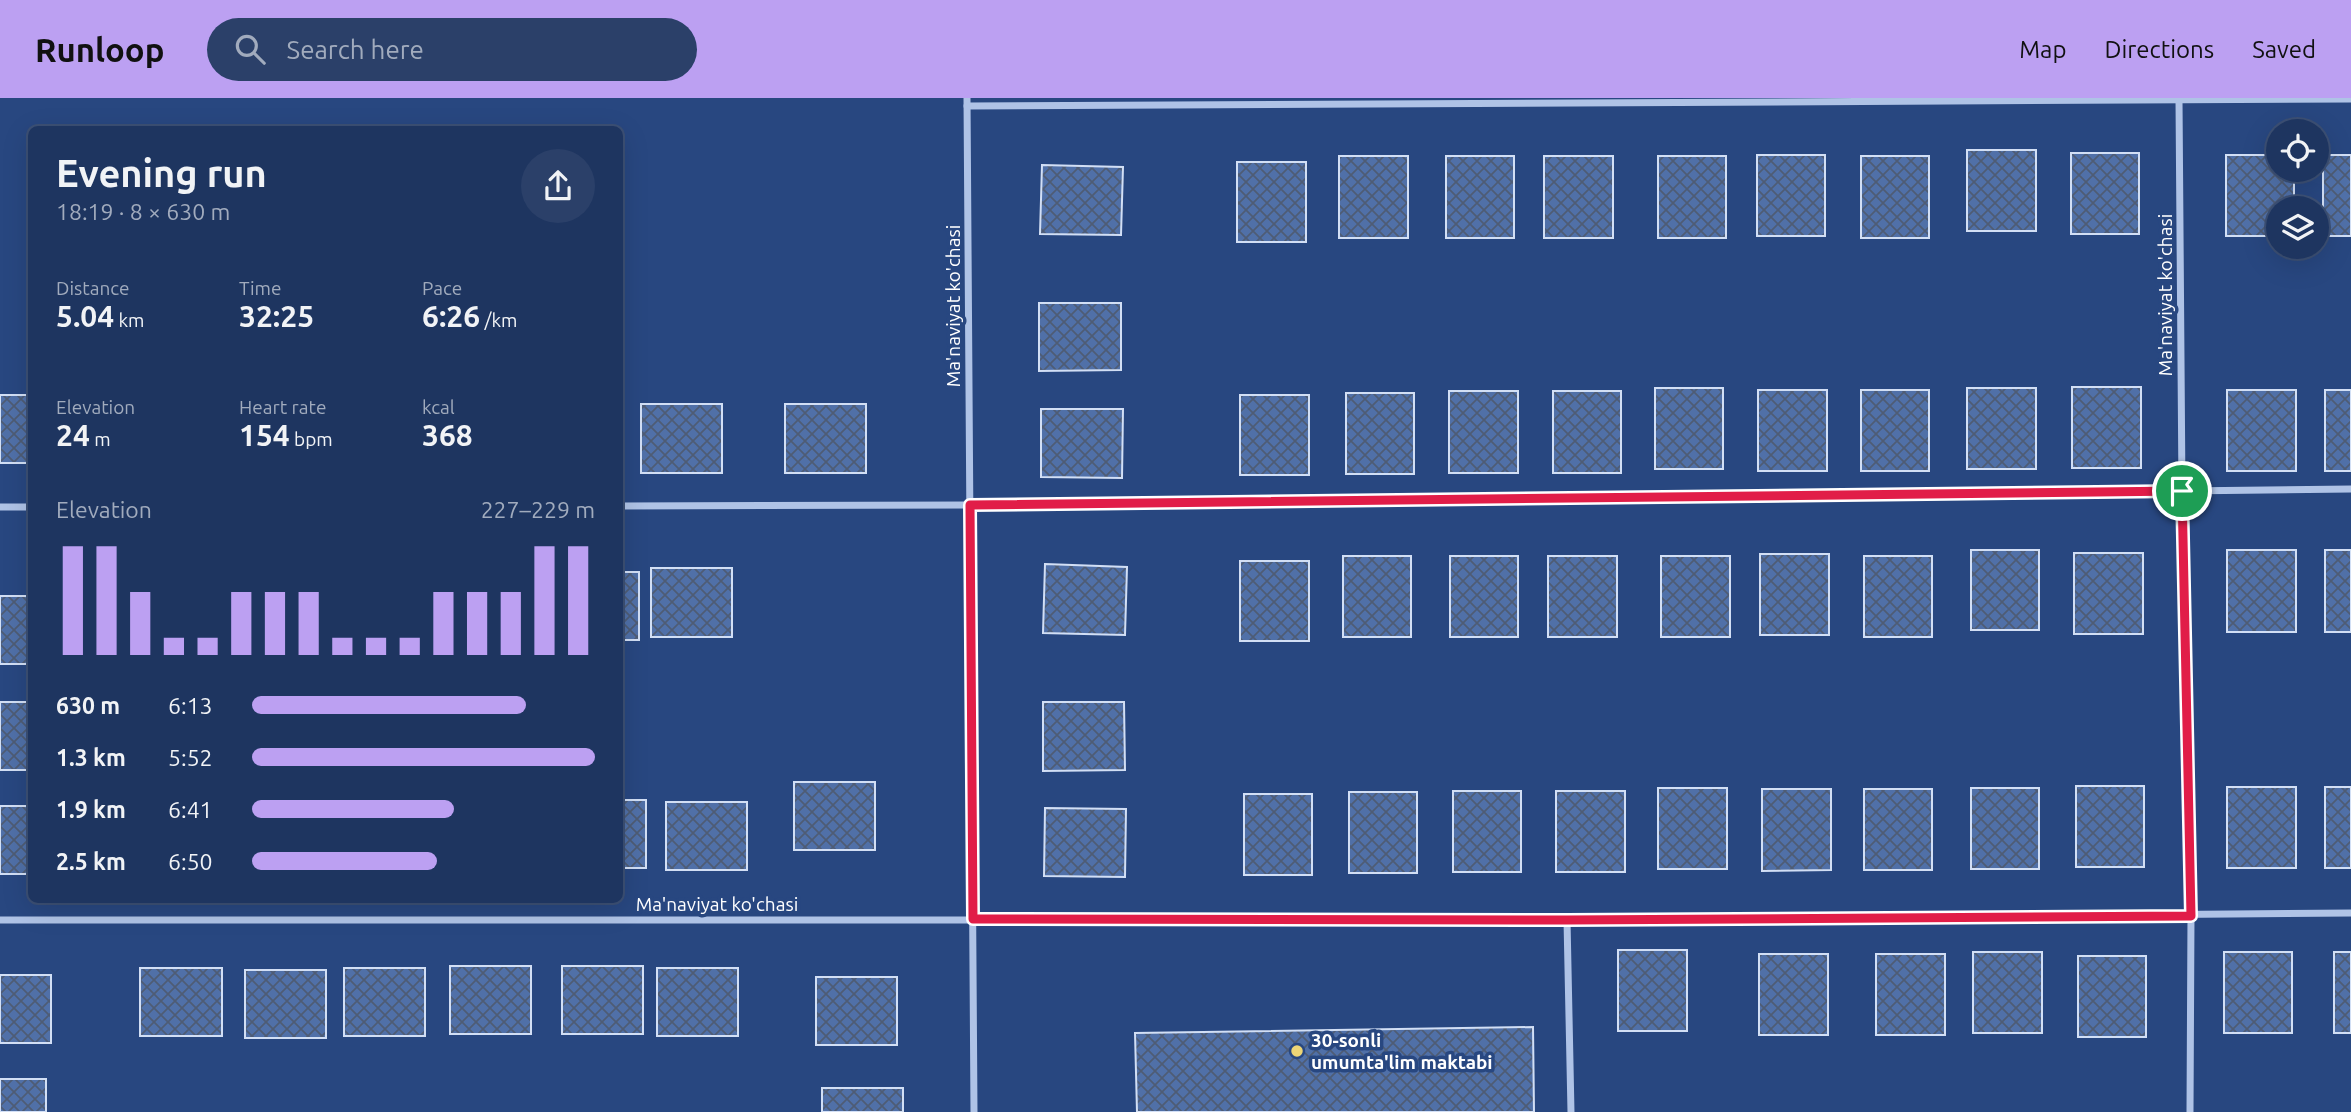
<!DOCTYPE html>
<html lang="en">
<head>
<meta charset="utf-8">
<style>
	body { margin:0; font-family:Ubuntu,sans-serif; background:#2b4069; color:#f1f3f6; height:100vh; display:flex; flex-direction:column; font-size:26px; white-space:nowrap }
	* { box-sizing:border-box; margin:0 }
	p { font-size:23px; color:#a1abbd }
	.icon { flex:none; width:38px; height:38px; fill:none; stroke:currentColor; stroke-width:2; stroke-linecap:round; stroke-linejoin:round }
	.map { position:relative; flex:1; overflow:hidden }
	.drawer { position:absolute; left:28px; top:28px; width:595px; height:777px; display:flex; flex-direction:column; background:#1e3560; border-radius:10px; box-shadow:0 7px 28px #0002,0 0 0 2px #3c5075 }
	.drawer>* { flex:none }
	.fabs { position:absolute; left:2266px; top:21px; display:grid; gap:14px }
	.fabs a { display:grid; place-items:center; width:63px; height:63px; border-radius:50%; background:#1e3560; box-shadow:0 7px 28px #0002,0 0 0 2px #3c5075; font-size:35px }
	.pin { position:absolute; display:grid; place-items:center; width:60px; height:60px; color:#fff; margin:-30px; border:4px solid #fff; border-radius:50%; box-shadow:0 2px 7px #0007 }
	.round { display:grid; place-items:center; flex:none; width:74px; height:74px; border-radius:37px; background:#2b4069 }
	.headline { display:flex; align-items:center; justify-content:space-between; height:119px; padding:0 28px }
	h1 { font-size:38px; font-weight:700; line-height:52px }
	.stats { display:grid; grid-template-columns:repeat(3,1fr); gap:10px; height:119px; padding:7px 28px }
	.stats div { display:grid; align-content:center }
	.stats b { font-size:30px; font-weight:700 }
	.stats small { font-size:19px; font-weight:400 }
	.stats p { font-size:19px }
	.chart { height:196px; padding:14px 28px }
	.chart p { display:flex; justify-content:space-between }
	.chart svg { width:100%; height:126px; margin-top:7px; stroke:#bca0f2; stroke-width:6 }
	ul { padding:0 28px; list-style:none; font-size:23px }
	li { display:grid; grid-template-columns:112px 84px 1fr; align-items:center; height:52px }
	li i { height:18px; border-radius:9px; background:#bca0f2 }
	header { display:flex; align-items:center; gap:42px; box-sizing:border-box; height:98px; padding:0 35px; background:#bca0f2; color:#111 }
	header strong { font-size:33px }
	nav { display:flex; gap:38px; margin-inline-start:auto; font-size:24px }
	.search { width:490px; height:63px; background:#2b4069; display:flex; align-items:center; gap:18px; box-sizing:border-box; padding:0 24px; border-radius:38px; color:#a1abbd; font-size:26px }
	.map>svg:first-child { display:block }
	.building { fill:url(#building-cross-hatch); stroke:#d2dff5; stroke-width:2 }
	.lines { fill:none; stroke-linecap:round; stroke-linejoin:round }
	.street { stroke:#afc3e6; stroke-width:7 }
	.route-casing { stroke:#fff; stroke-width:14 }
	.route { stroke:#e11d48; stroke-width:9 }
	.poi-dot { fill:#edd576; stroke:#284780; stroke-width:2.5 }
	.labels { text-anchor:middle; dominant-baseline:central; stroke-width:7; stroke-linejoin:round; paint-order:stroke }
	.street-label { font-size:19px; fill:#fff; stroke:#284780 }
	.poi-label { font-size:19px; font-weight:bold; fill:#fff; stroke:#284780; text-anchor:start }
</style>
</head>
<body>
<header>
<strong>Runloop</strong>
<div class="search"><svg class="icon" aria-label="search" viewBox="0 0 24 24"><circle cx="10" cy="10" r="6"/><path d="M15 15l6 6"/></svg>Search here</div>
<nav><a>Map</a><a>Directions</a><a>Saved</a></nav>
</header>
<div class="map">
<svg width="2351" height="1014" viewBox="0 0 2351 1014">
	<defs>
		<pattern id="building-cross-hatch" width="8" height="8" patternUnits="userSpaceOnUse" patternTransform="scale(1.75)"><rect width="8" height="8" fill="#5070a8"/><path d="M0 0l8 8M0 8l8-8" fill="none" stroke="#4e5c75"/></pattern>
	</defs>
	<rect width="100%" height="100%" fill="#284780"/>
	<!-- building -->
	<g class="building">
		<rect x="1967" y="52" width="69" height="81"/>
		<rect x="2071" y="55" width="68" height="81"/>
		<rect x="1757" y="57" width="68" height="81"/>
		<path d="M2226,57H2278V72H2294V110H2278V138H2226Z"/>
		<rect x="2323" y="57" width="28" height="81"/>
		<rect x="1339" y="58" width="69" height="82"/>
		<rect x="1446" y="58" width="68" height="82"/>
		<rect x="1544" y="58" width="69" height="82"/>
		<rect x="1658" y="58" width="68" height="82"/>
		<rect x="1861" y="58" width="68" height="82"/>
		<rect x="1237" y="64" width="69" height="80"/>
		<path d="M1042,67L1123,69L1121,137L1040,136Z"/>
		<path d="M1039,205H1121V272L1039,273Z"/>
		<rect x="2072" y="289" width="69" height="81"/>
		<rect x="1655" y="290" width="68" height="81"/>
		<rect x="1967" y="290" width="69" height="81"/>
		<rect x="1758" y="292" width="69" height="81"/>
		<rect x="1861" y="292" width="68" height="81"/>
		<rect x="2227" y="292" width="69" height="81"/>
		<rect x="2325" y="292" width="26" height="81"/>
		<rect x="1449" y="293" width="69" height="82"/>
		<rect x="1553" y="293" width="68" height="82"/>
		<rect x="1346" y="295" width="68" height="81"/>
		<rect x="0" y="297" width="32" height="68"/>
		<rect x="1240" y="297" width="69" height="80"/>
		<rect x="641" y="306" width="81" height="69"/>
		<rect x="785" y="306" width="81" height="69"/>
		<path d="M1041,311H1123L1122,380L1041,379Z"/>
		<rect x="1971" y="452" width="68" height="80"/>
		<rect x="2227" y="452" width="69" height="82"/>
		<rect x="2325" y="452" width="26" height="82"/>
		<rect x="2074" y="455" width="69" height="81"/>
		<rect x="1760" y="456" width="69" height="81"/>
		<rect x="1343" y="458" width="68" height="81"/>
		<rect x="1450" y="458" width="68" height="81"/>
		<rect x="1548" y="458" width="69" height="81"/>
		<rect x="1661" y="458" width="69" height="81"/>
		<rect x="1864" y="458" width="68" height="81"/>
		<rect x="1240" y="463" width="69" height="80"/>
		<path d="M1045,466L1127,469L1125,537L1043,535Z"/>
		<rect x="651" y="470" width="81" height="69"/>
		<rect x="620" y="474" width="19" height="68"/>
		<rect x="0" y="498" width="32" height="68"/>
		<rect x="0" y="604" width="32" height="68"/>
		<path d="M1043,604H1124L1125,672L1043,673Z"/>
		<rect x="794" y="684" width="81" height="68"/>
		<rect x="2076" y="688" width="68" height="81"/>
		<rect x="2227" y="689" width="69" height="81"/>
		<rect x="2325" y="689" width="26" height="81"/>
		<rect x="1658" y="690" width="69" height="81"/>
		<rect x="1971" y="690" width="68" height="81"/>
		<path d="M1762,691H1831V772L1762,773Z"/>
		<rect x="1864" y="691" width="68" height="81"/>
		<rect x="1453" y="693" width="68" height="81"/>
		<rect x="1556" y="693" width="69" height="81"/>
		<rect x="1349" y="694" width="68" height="81"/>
		<rect x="1244" y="696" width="68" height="81"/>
		<rect x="620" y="702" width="26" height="68"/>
		<rect x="666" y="704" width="81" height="68"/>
		<rect x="0" y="708" width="32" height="68"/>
		<path d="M1045,710L1126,711L1125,779L1044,778Z"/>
		<rect x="1618" y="852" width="69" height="81"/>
		<rect x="1973" y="854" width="69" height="81"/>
		<rect x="2224" y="854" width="68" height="81"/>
		<rect x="2334" y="854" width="17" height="81"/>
		<rect x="1759" y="856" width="69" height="81"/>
		<rect x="1876" y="856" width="69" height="81"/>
		<rect x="2078" y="858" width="68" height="81"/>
		<rect x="450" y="868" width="81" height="68"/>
		<rect x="562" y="868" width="81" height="68"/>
		<rect x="140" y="870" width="82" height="68"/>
		<rect x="344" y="870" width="81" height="68"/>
		<rect x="657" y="870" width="81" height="68"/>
		<rect x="245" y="872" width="81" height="68"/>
		<rect x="0" y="877" width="51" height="68"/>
		<rect x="816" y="879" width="81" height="68"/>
		<path d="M1533,929L1534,1014H1137L1135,935Z"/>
		<rect x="0" y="981" width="46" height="33"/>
		<rect x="822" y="990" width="81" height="24"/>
	</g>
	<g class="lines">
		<!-- street -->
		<g class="street">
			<path d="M967,0L974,1014"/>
			<path d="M2179,2L2182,393L2191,818L2190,1014"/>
			<path d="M967,8L2351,1"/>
			<path d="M620,408L970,407L2351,391"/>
			<path d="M0,409H32"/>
			<path d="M0,822H1567L2351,815"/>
			<path d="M1567,822L1571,1014"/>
		</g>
	</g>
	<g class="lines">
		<defs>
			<path id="route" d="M2182,393L2191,818L1567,822L973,821L970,407Z"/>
		</defs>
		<!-- route casing -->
		<use href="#route" class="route-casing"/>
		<!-- route -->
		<use href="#route" class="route"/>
	</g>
	<!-- markers -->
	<circle class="poi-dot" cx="1297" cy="953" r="7"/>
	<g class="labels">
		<!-- street labels -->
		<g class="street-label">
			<text transform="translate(2165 197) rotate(-90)">Ma'naviyat ko'chasi</text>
			<text transform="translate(953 208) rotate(-90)">Ma'naviyat ko'chasi</text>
			<text x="717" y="806">Ma'naviyat ko'chasi</text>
		</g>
		<!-- poi labels -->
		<g class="poi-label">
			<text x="1311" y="942">30-sonli<tspan x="1311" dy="22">umumta'lim maktabi</tspan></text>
		</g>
	</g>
</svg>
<div class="fabs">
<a><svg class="icon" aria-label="locate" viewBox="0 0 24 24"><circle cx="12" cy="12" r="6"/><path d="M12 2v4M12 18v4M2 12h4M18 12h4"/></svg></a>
<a><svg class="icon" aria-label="layers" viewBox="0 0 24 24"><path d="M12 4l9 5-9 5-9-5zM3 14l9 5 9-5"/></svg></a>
</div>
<div class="pin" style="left:2182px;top:393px;background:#1e9e55"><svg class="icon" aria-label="arrive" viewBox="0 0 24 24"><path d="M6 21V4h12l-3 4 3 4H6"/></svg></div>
<section class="drawer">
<div class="headline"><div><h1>Evening run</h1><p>18:19 · 8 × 630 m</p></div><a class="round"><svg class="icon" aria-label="share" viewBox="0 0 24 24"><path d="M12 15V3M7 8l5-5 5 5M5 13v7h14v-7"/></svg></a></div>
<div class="stats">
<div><p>Distance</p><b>5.04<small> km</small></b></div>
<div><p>Time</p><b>32:25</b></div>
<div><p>Pace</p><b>6:26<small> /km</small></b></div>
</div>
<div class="stats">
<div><p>Elevation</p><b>24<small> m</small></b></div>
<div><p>Heart rate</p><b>154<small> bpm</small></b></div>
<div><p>kcal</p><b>368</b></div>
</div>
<div class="chart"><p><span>Elevation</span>227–229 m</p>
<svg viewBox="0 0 160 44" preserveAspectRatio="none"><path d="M5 44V6M15 44V6M25 44V22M35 44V38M45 44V38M55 44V22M65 44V22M75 44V22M85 44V38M95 44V38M105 44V38M115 44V22M125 44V22M135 44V22M145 44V6M155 44V6"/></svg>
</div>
<ul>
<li><b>630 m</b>6:13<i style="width:80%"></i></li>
<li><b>1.3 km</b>5:52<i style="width:100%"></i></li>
<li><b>1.9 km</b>6:41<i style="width:59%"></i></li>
<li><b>2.5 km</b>6:50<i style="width:54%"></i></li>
</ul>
</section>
</div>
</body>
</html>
